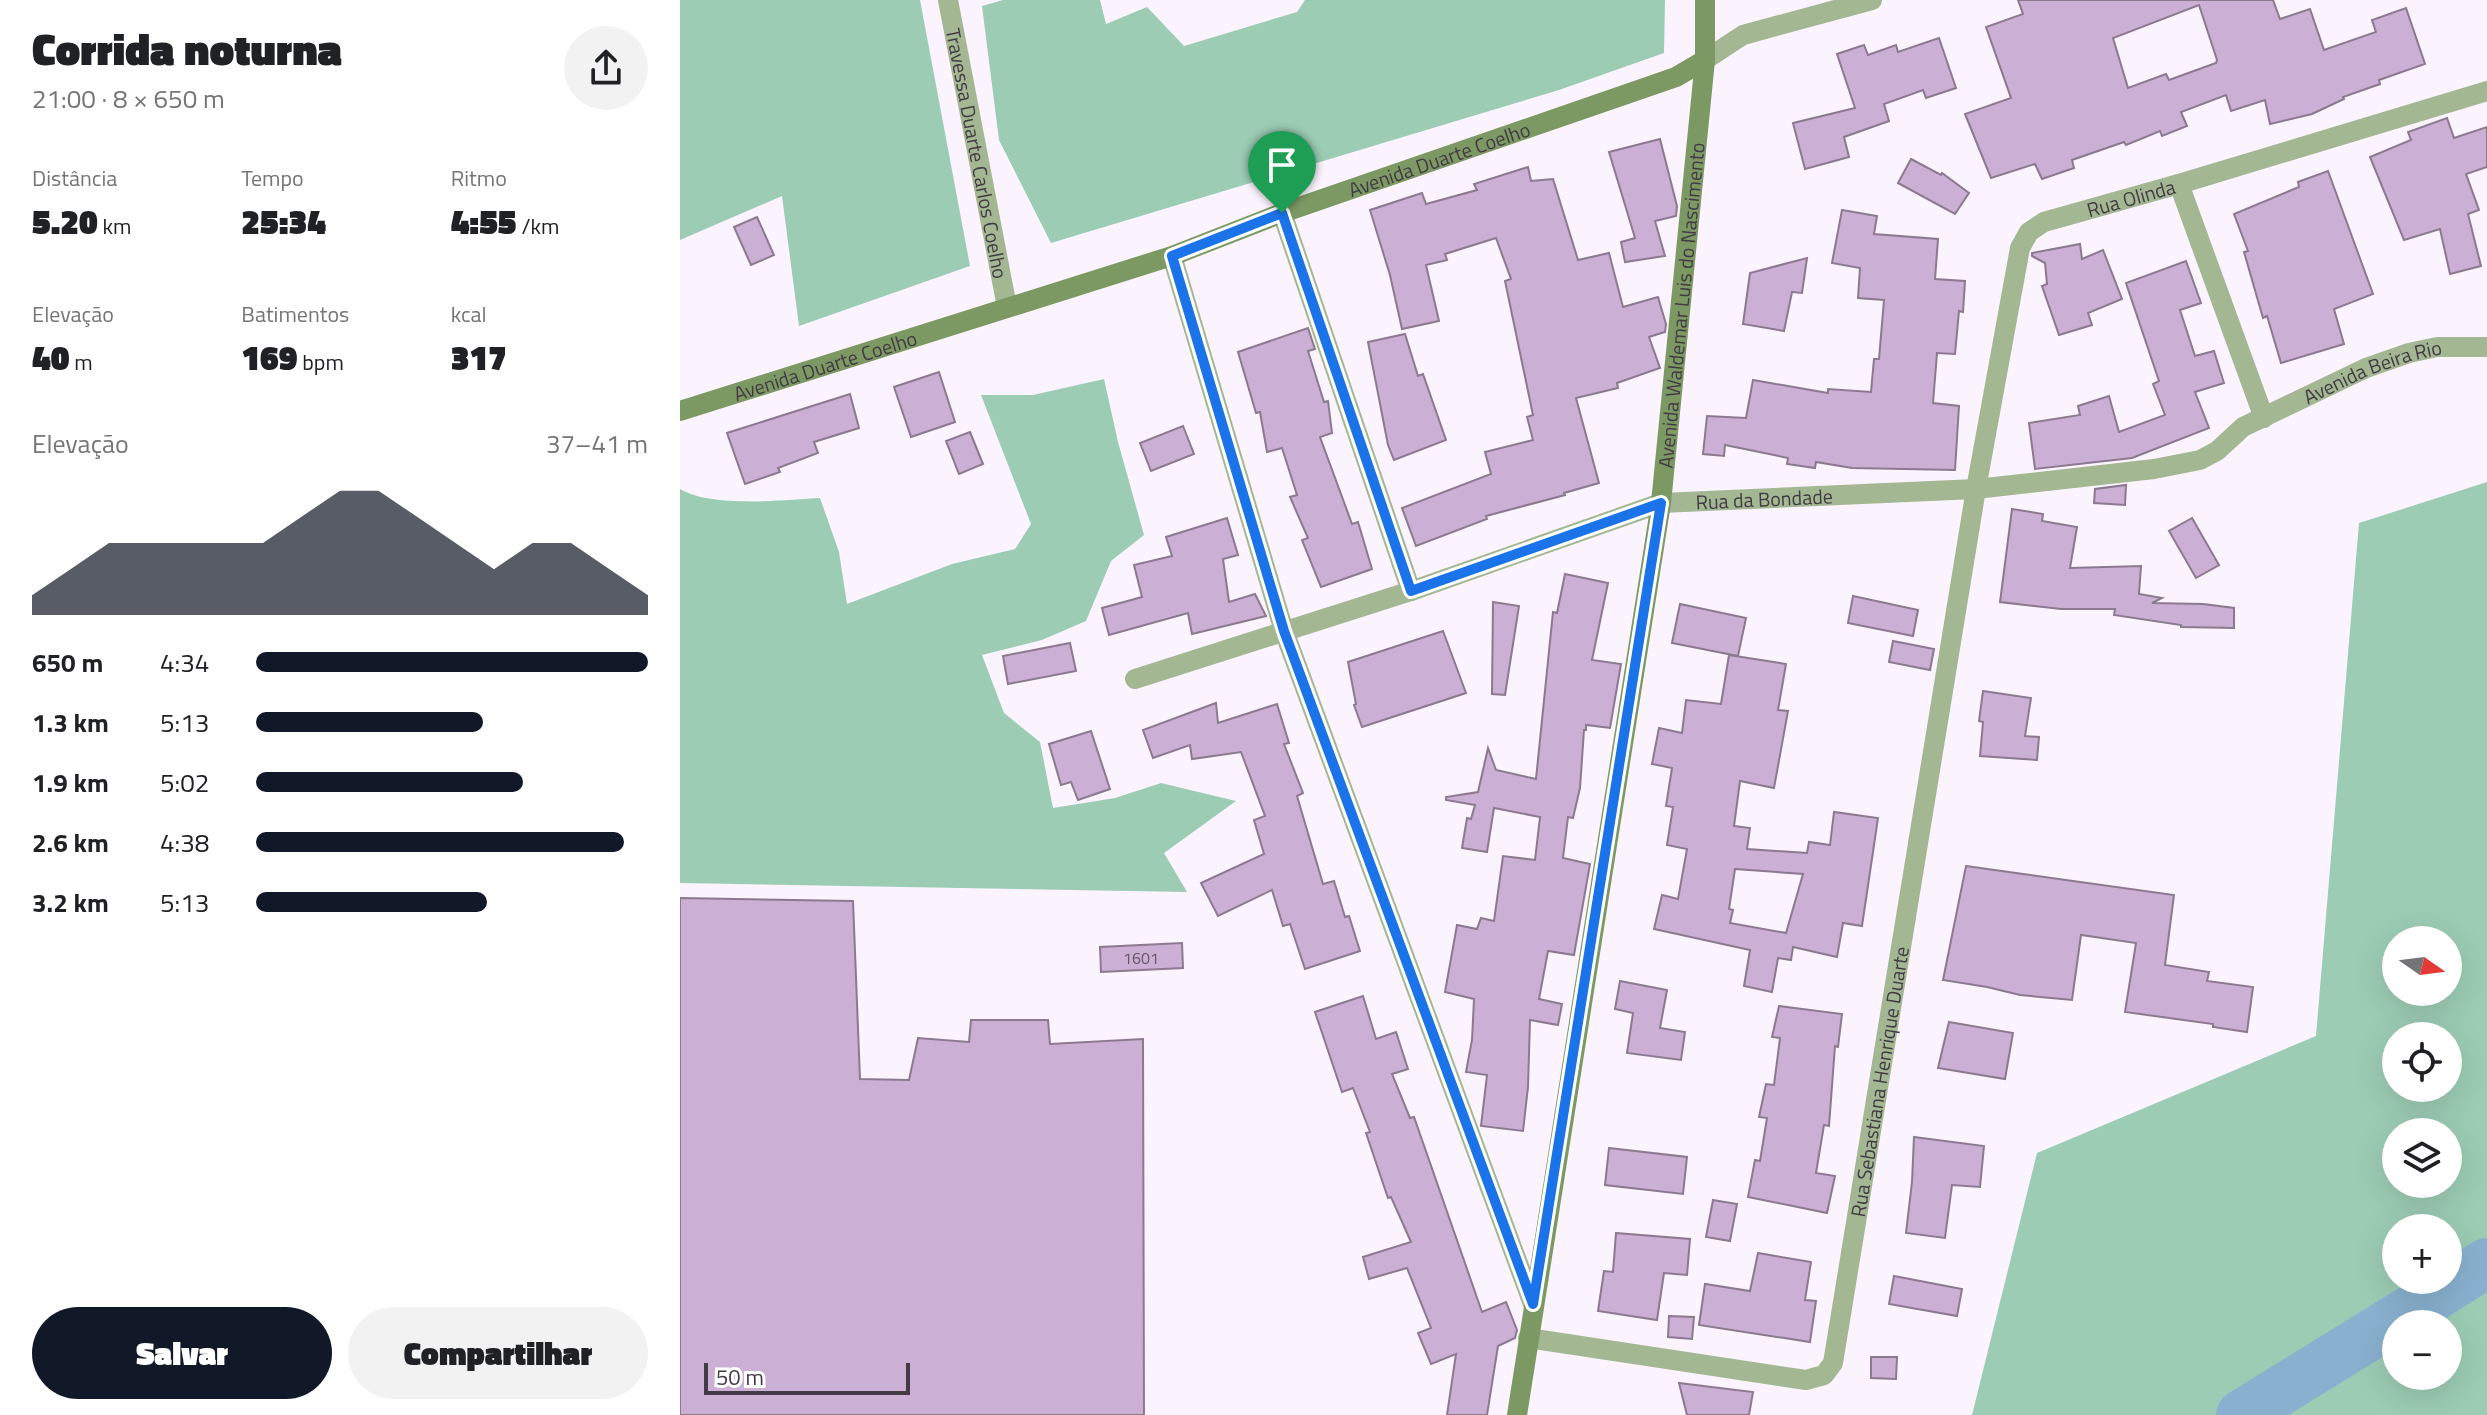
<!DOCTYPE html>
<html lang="pt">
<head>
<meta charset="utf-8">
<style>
	body { margin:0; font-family:"Titillium Web",sans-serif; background:#f2f2f2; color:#202124; height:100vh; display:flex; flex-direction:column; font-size:30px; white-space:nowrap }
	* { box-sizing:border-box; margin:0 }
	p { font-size:26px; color:#757577 }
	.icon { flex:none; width:44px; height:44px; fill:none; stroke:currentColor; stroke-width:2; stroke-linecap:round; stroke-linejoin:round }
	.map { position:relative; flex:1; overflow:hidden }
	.details { display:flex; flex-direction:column; background:#fff; width:680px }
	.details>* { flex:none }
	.needle { width:52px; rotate:104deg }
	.fabs { position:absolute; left:1702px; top:926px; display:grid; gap:16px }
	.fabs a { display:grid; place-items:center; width:80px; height:80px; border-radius:50%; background:#fff; box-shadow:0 8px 32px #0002; font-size:40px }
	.scale { position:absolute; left:24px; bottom:20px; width:206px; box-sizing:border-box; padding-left:8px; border:4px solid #423a44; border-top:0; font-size:22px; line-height:28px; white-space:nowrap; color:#423a44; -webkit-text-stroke:6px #fff; paint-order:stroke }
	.pin { position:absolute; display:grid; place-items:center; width:68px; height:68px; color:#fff; margin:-82px -34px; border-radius:50% 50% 50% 0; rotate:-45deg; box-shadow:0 0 8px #0007 }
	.pin .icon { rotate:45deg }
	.round { display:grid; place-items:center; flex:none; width:84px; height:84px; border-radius:42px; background:#f2f2f2 }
	.headline { display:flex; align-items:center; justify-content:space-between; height:136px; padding:0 32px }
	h1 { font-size:44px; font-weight:800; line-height:60px }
	.stats { display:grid; grid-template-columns:repeat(3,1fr); gap:12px; height:136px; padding:8px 32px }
	.stats div { display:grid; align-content:center }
	.stats b { font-size:34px; font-weight:800 }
	.stats small { font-size:22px; font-weight:400 }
	.stats p { font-size:22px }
	.chart { height:224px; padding:16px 32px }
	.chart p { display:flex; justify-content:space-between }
	.chart svg { width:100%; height:144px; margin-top:8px; fill:#111827; opacity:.7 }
	.cta { display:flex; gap:16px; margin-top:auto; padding:16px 32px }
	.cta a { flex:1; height:92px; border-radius:48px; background:#111827; color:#fff; font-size:32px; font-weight:800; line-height:92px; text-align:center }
	.cta a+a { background:#f2f2f2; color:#202124 }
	ul { padding:0 32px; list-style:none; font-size:26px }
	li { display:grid; grid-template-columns:128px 96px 1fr; align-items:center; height:60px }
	li i { height:20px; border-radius:10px; background:#111827 }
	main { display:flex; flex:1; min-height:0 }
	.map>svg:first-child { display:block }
	.forest { fill:#9cccb4; fill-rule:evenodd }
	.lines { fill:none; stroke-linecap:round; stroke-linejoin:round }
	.river { stroke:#89b1cf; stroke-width:50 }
	.building { fill:#ccafd4; stroke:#8b7990; stroke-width:2; fill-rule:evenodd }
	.street { stroke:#a4b793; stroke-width:20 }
	.secondary { stroke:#7c9863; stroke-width:20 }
	.route-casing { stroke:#fff; stroke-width:16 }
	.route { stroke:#1a73e8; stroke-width:10 }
	.labels { text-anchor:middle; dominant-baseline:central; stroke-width:6; stroke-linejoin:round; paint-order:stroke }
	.number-label { font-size:16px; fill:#645768 }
	.street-label { font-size:20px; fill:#423a44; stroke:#fff }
</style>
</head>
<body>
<main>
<section class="details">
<div class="headline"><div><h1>Corrida noturna</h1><p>21:00 · 8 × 650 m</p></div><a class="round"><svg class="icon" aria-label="share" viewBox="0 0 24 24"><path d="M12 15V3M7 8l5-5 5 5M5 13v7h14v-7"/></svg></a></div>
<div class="stats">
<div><p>Distância</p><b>5.20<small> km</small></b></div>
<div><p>Tempo</p><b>25:34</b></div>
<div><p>Ritmo</p><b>4:55<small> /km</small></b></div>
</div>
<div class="stats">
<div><p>Elevação</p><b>40<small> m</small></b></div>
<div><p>Batimentos</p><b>169<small> bpm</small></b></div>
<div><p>kcal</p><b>317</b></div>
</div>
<div class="chart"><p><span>Elevação</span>37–41 m</p>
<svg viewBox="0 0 160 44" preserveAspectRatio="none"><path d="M0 44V38L10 30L20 22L30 22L40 22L50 22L60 22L70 14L80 6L90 6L100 14L110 22L120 30L130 22L140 22L150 30L160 38V44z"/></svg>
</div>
<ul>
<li><b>650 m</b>4:34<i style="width:100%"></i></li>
<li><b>1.3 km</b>5:13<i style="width:58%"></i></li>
<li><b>1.9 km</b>5:02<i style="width:68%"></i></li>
<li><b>2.6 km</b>4:38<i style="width:94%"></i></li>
<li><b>3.2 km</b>5:13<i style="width:59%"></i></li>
</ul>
<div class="cta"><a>Salvar</a><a>Compartilhar</a></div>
</section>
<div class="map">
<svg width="1807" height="1415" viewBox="0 0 1807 1415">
	<rect width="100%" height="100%" fill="#fbf3fd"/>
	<!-- forest -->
	<g class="forest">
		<path d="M0,0H240L290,266L119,326L102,196L0,240Z"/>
		<path d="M323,0H420L426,24L467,7L504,46L617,12L625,0H985L984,53L879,90L371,243L319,140L302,6Z"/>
		<path d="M424,379L438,442L464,535L431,561L406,621L362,640L302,655L324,713L360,742L373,808L435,798L481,783L556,801L484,853L507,892L0,883V489C32,508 103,500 140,498L159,552L167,604L272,564L335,549L351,524L301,395H353Z"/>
		<path d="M1807,482V1415H1292L1357,1153L1636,1036L1679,523ZM1716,940H1768V992H1716ZM1716,1036H1768V1088H1716ZM1768,1132V1184H1716V1132ZM1716,1228H1768V1280H1716ZM1716,1324H1768V1376H1716Z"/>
	</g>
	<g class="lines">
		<!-- river -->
		<path class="river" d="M1561,1415L1807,1263"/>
	</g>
	<!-- building -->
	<g class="building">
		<path d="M1338,0H1593L1600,19L1630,9L1644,50L1696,32L1692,20L1726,8L1745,64L1699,80L1700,84L1663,97L1664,99L1632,114L1590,124L1585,100L1551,111L1546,95L1501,112L1507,126L1482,136L1480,131L1446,145L1444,142L1392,160L1394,168L1362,179L1355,164L1311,178L1285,114L1331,98L1306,27L1343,14ZM1519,5L1537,60L1536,63L1489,80L1486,74L1448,88L1433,38Z"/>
		<path d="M1259,38L1276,88L1246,98L1243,90L1204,104L1209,121L1164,137L1169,157L1125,169L1113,123L1175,108L1157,54L1184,45L1188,55L1216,45L1218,52Z"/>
		<path d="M1767,118L1774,138L1807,127V167L1786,174L1799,210L1788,214L1801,266L1770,274L1760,229L1724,240L1690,157L1731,140L1728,132Z"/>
		<path d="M980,139L997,206L996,216L975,221L985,256L945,262L941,242L955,238L929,152Z"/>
		<path d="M1231,159L1261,175L1262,173L1289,193L1275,214L1218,183Z"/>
		<path d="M848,167L851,181L873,179L898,260L929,253L943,307L978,297L986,324L985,332L969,337L980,368L937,383L938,388L896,398L919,483L884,493L885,495L806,516L807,519L736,546L722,508L811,474L805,452L853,440L847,417L853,415L825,281L831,279L816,238L765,254L767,260L746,265L759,321L722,329L710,275L690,210L742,193L746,204L797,190L794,184Z"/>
		<path d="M1648,171L1693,294L1654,309L1664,344L1601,363L1587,316L1583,318L1564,252L1568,251L1554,214L1619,187L1618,182Z"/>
		<path d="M1162,210L1197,216L1194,234L1258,239L1255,279L1285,281L1283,312L1279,311L1275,354L1257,353L1253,403L1279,406L1275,470L1172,468L1136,462L1135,468L1107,464L1108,458L1045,445L1044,456L1023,454L1027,416L1066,418L1073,380L1148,393V389L1191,392L1194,359H1199L1204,300L1178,298L1180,268L1152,263Z"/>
		<path d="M77,217L94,255L71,265L54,227Z"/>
		<path d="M1400,244L1402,259L1423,250L1442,299L1408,313L1412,325L1379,335L1362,286L1367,284L1365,263L1352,256V253Z"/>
		<path d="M1127,258L1122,293L1112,292L1104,331L1063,324L1070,273Z"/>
		<path d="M1506,261L1521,303L1500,310L1515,356L1534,351L1544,383L1515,392L1529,428L1452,458L1355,469L1349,423L1400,415L1398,406L1429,396L1439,432L1485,415L1473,384L1479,381L1446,283Z"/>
		<path d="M628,328L635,349L628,351L644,402L648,401L652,433L640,437L672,524L678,522L692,569L641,587L622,540L628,538L610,497L617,495L602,448L587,452L580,412L576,413L558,352Z"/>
		<path d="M725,334L738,376L743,374L766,440L714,460L708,445L688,342Z"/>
		<path d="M259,372L275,422L231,437L214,387Z"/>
		<path d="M170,394L179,428L134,442L138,453L98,468L100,472L65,484L47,433Z"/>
		<path d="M503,426L514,454L471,471L460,443Z"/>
		<path d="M290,432L303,464L279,474L266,441Z"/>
		<path d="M1446,485L1445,505L1414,503L1415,489Z"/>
		<path d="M1332,509L1363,514L1362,521L1397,527L1390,568L1461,566L1459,594L1482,598L1472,603L1523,604L1554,608V628L1501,627V625L1434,615L1435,609H1381L1320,602Z"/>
		<path d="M547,518L558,555L543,559L549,602L575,594L586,616L512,634L508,613L429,635L422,608L462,597L454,565L492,556L486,537Z"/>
		<path d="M1512,518L1539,565L1516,578L1489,531Z"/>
		<path d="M885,574L928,583L912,660L941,664L930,728L906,725V730H904L900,788L893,818L888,817L883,858L910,864L894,955L868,951L859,999L882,1004L878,1025L850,1020L848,1087L843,1131L801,1126L807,1075L786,1072L792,1040L794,999L765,992L777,925L797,929L801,918L814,921L823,856L855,860L860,817L814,808L807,852L782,848L787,818L791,819L795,805L766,800V797L798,792L808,748L816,770L856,779L873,612L877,613Z"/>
		<path d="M1173,596L1238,610L1233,636L1168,623Z"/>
		<path d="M813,602L839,606L825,695L812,694Z"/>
		<path d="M1000,604L1066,618L1058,656L992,643Z"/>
		<path d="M763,631L786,693L682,727L674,705L676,704L668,662Z"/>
		<path d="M1213,641L1254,649L1250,670L1209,662Z"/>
		<path d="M390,643L396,671L328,684L323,656Z"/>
		<path d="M1049,655L1106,664L1098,710L1108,711L1094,788L1060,781L1054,826L1070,828L1067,849L1127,853L1129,842L1150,845L1154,812L1198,818L1182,926L1163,923L1157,957L1113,947L1111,960L1098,958L1092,992L1064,986L1070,950L974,929L982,895L998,899L1007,849L987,845L993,807L986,806L992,768L972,764L979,728L1002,733L1006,700L1041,704ZM1055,869L1123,874L1106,933L1050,923L1053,910L1049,909Z"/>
		<path d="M1303,691L1351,698L1345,736L1359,737L1357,760L1300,756L1303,722L1299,721Z"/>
		<path d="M536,703L538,723L597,704L609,743L604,744L623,793L617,796L643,884L654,881L665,917L669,916L680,951L625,969L610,924L603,926L592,890L538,916L521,883L584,854L574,820L585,816L561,752L512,759L510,745L473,758L463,730Z"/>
		<path d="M411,731L430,789L398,800L391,782L381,785L369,744Z"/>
		<path d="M1286,866L1494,895L1485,965L1529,972L1527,981L1573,987L1567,1032L1533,1027V1024L1445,1012L1456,943L1401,935L1392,1000L1340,995L1307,987L1263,980Z"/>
		<path d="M0,898L173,901L180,1079L229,1080L238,1038L289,1042L291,1020H368L370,1044L463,1039L464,1415H0Z"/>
		<path d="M502,943L503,968L421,972L420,947Z"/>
		<path d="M940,981L987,990L980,1028L1005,1032L1001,1060L947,1053L953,1013L935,1009Z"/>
		<path d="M683,996L696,1039L716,1032L728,1069L712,1074L730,1118L734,1117L802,1312L826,1302L837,1330L835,1338L818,1346L807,1415H767L776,1354L751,1364L738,1333L751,1328L727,1268L689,1279L683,1257L731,1242L711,1197L708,1198L686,1133L690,1132L673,1088L662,1092L635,1012Z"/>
		<path d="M1099,1006L1162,1014L1158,1047L1155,1046L1149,1126L1144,1125L1136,1173L1155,1176L1147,1213L1068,1197L1075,1160L1080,1161L1087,1118L1079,1117L1086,1084L1094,1085L1100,1038L1092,1037Z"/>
		<path d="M1269,1022L1333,1033L1325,1079L1258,1068Z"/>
		<path d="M1234,1137L1304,1146L1300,1187L1272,1185L1265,1238L1226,1233L1232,1182Z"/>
		<path d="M929,1148L1007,1157L1003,1194L925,1185Z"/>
		<path d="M1033,1200L1057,1204L1050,1241L1026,1237Z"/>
		<path d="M936,1233L1010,1239L1007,1275L984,1273L977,1320L918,1311L924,1271L933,1272Z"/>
		<path d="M1078,1253L1131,1262L1125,1300L1136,1301L1130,1342L1019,1325L1025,1284L1070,1291Z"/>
		<path d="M1214,1276L1282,1289L1277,1316L1209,1304Z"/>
		<path d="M989,1316L1014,1317L1012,1339L988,1337Z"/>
		<path d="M1191,1357H1217L1216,1379L1191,1378Z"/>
		<path d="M999,1383L1073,1392L1069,1415H1007Z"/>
	</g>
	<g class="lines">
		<!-- street -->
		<g class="street">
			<path id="s1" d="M268,0L327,307"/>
			<path d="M1025,60L1063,35L1192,0"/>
			<path d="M1499,184L1584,418"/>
			<path d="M602,213L731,591"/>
			<path d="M492,256L604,631L853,1304"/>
			<path id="s2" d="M455,679L731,591L981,503L1296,489L1474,469L1520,460L1537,451L1563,427L1686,368L1729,353L1757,347H1807"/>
			<path id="s3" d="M848,1338L1126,1380L1144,1375L1153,1363L1296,489L1340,248L1349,232L1364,222L1499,184L1807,91"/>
		</g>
		<!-- secondary -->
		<g class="secondary">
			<path id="s4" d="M0,411L492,256L602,213L996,77L1025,60"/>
			<path id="s5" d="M837,1415L981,503L1025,60V0"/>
		</g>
	</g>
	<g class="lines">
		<defs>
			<path id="route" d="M602,213L731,591L981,503L853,1304L604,631L492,256Z"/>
		</defs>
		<!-- route casing -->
		<use href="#route" class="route-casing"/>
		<!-- route -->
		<use href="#route" class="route"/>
	</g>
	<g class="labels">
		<!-- number labels -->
		<g class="number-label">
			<text x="461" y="958">1601</text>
		</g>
		<!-- street labels -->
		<g class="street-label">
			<text stroke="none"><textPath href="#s1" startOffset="156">Travessa Duarte Carlos Coelho</textPath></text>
			<text stroke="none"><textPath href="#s4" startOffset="800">Avenida Duarte Coelho</textPath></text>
			<text stroke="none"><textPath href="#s3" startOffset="1572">Rua Olinda</textPath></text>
			<text stroke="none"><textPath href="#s5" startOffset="1122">Avenida Waldemar Luis do Nascimento</textPath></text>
			<text stroke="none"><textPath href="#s4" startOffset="152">Avenida Duarte Coelho</textPath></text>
			<text stroke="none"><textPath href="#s2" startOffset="1292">Avenida Beira Rio</textPath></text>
			<text stroke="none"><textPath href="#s2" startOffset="658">Rua da Bondade</textPath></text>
			<text stroke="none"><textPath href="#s3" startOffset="600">Rua Sebastiana Henrique Duarte</textPath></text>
		</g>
	</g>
</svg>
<div class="fabs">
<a><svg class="needle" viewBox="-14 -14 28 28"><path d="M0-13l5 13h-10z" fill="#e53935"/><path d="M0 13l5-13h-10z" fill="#757577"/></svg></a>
<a><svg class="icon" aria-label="locate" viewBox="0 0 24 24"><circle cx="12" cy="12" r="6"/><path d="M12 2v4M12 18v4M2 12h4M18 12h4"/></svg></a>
<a><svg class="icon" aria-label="layers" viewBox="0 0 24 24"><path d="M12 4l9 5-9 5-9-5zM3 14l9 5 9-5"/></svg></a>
<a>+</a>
<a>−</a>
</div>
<div class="scale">50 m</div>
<div class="pin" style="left:602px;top:213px;background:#1e9e55"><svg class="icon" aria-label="arrive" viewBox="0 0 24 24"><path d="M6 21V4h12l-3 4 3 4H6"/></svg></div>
</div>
</main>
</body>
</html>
